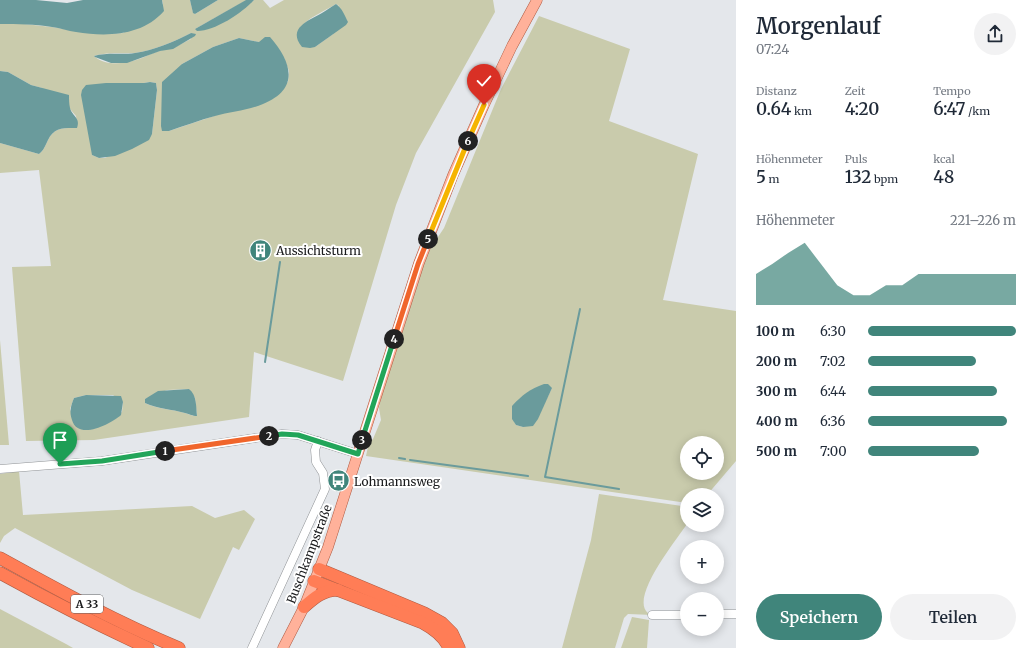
<!DOCTYPE html>
<html lang="de">
<head>
<meta charset="utf-8">
<style>
	body { margin:0; font-family:Merriweather,serif; background:#f2f2f3; color:#1f2937; height:100vh; display:flex; flex-direction:column; font-size:15px; white-space:nowrap }
	* { box-sizing:border-box; margin:0 }
	p { font-size:13px; color:#747a83 }
	.icon { flex:none; width:22px; height:22px; fill:none; stroke:currentColor; stroke-width:2; stroke-linecap:round; stroke-linejoin:round }
	.map { position:relative; flex:1; overflow:hidden }
	.drawer { display:flex; flex-direction:column; background:#fff; width:300px }
	.drawer>* { flex:none }
	.tools { position:absolute; left:680px; top:436px; display:grid; gap:8px }
	.tools a { display:grid; place-items:center; width:44px; height:44px; border-radius:50%; background:#fff; box-shadow:0 2px 10px #0003; font-size:20px }
	.pin { position:absolute; display:grid; place-items:center; width:34px; height:34px; color:#fff; margin:-41px -17px; border-radius:50% 50% 50% 0; rotate:-45deg; box-shadow:0 0 4px #0007 }
	.pin .icon { rotate:45deg }
	.km { position:absolute; width:20px; height:20px; margin:-10px; border-radius:50%; background:#222; color:#fff; font-size:11px; line-height:20px; text-align:center }
	.round { display:grid; place-items:center; flex:none; width:42px; height:42px; border-radius:21px; background:#f2f2f3 }
	.headline { display:flex; align-items:center; justify-content:space-between; height:68px; padding:0 20px }
	h1 { font-size:22px; font-weight:600; line-height:30px }
	.figures { display:grid; grid-template-columns:repeat(3,1fr); gap:6px; height:68px; padding:4px 20px }
	.figures div { display:grid; align-content:center }
	.figures b { font-size:17px; font-weight:600 }
	.figures small { font-size:11px; font-weight:400 }
	.figures p { font-size:11px }
	.chart { height:112px; padding:8px 20px }
	.chart p { display:flex; justify-content:space-between }
	.chart svg { width:100%; height:72px; margin-top:4px; fill:#40857b; opacity:.7 }
	.action { display:flex; gap:8px; margin-top:auto; padding:8px 20px }
	.action a { flex:1; height:46px; border-radius:24px; background:#40857b; color:#fff; font-size:16px; font-weight:600; line-height:46px; text-align:center }
	.action a+a { background:#f2f2f3; color:#1f2937 }
	ul { padding:0 20px; list-style:none; font-size:13px }
	li { display:grid; grid-template-columns:64px 48px 1fr; align-items:center; height:30px }
	li i { height:10px; border-radius:5px; background:#40857b }
	main { display:flex; flex:1; min-height:0 }
	.map>svg:first-child { display:block }
	.green { fill:#c9cbac; fill-rule:evenodd }
	.water { fill:#6a9b9c }
	.lines { fill:none; stroke-linecap:round; stroke-linejoin:round }
	.stream { stroke:#6a9b9c; stroke-width:2 }
	.minor-casing { stroke:#909396; stroke-width:9 }
	.major-casing { stroke:#af5b42; stroke-width:11 }
	.highway-casing { stroke:#af5b42; stroke-width:13 }
	.minor { stroke:#fff; stroke-width:8 }
	.major { stroke:#ffb19a; stroke-width:10 }
	.highway { stroke:#ff7d56; stroke-width:12 }
	.split-1-casing { stroke:#fff; stroke-width:8 }
	.split-2-casing { stroke:#fff; stroke-width:8 }
	.split-3-casing { stroke:#fff; stroke-width:8 }
	.split-4-casing { stroke:#fff; stroke-width:8 }
	.split-5-casing { stroke:#fff; stroke-width:8 }
	.split-6-casing { stroke:#fff; stroke-width:8 }
	.split-7-casing { stroke:#fff; stroke-width:8 }
	.split-1 { stroke:#22a559; stroke-width:5 }
	.split-2 { stroke:#f0652b; stroke-width:5 }
	.split-3 { stroke:#22a559; stroke-width:5 }
	.split-4 { stroke:#22a559; stroke-width:5 }
	.split-5 { stroke:#f0652b; stroke-width:5 }
	.split-6 { stroke:#f5b400; stroke-width:5 }
	.split-7 { stroke:#f5b400; stroke-width:5 }
	.labels { text-anchor:middle; dominant-baseline:central; stroke-width:4; stroke-linejoin:round; paint-order:stroke }
	.shield { fill:#fff; stroke:#5f5f61; stroke-width:1 }
	.shield-label { font-size:11px; font-weight:bold; fill:#1a1b1d }
	.poi-label { font-size:12px; fill:#1a1b1d; stroke:#fff; text-anchor:start }
	.street-label { font-size:12px; fill:#1a1b1d; stroke:#fff }
</style>
</head>
<body>
<main>
<div class="map">
<svg width="736" height="648" viewBox="0 0 736 648">
	<rect width="100%" height="100%" fill="#e4e7eb"/>
	<!-- green -->
	<g class="green">
		<path d="M162,0H190L193,12L195,14L218,0H247L195,29L224,22L235,15L254,0H263L270,8L284,0H493L495,12L416,153L396,205L343,381L254,352L249,417L94,440L26,441L12,267L51,266L39,170L0,173V143L39,154C44,150 45,146 48,140C54,127 64,128 77,128L76,116L70,109L42,88L31,85L8,72L0,71V24H24L52,27L88,33L104,34L123,33L163,4ZM336,4L339,6L333,34L315,47L298,31C306,18 323,12 336,4ZM191,33V39C186,41 182,44 177,46C171,49 166,49 159,51C151,53 144,58 136,60C123,64 105,66 94,56C106,52 122,54 135,53C154,50 174,42 191,33ZM239,38L259,42L284,58L289,71L288,82L214,116L169,131H162L182,64L213,47ZM150,82L156,83L157,90L152,134L105,158H99L92,155L144,83ZM189,389L195,398L197,416C192,416 189,414 185,413C171,409 157,409 145,403V399L167,390ZM86,395H113L123,402L122,412L88,430L77,426L70,409L74,398Z"/>
		<path d="M539,16L630,49L609,121L698,154L663,300L736,311V461L707,495H687V503L366,456L369,442L373,439L381,420L379,408L383,386L426,255L444,228L501,89ZM552,388L546,400L523,427L516,425L513,419ZM687,443H717V473H687Z"/>
		<path d="M0,340L9,445H0Z"/>
		<path d="M19,471L23,515L192,506L215,518L244,510L255,519L239,550L233,547L200,619L132,590L15,528L4,536L0,543V474Z"/>
		<path d="M599,494L682,506L687,513V524C677,539 629,598 648,613L653,615L628,614L624,618L615,648H562L591,540Z"/>
		<path d="M0,609L66,644L73,648H0Z"/>
		<path d="M632,617L649,620L647,648H621Z"/>
	</g>
	<!-- water -->
	<g class="water">
		<path d="M0,0H36L67,3L83,0H162L164,11C142,36 107,37 76,32C68,31 60,28 52,27C34,24 18,24 0,24Z"/>
		<path d="M190,0H218L195,14L193,13Z"/>
		<path d="M246,0H254C242,13 215,31 197,31L195,29Z"/>
		<path d="M336,4C342,8 345,16 348,22L346,25L315,47L310,48L302,47C287,28 308,21 322,13C327,10 331,7 336,4Z"/>
		<path d="M191,33L196,34L195,36L173,49L160,51L127,63H111L95,57L94,56C107,52 122,55 135,53C154,50 174,42 191,33Z"/>
		<path d="M265,37H270C292,62 300,89 263,104C249,110 230,112 215,116C200,120 184,126 169,131H162L161,126L162,82L182,64L213,47L239,38L259,42Z"/>
		<path d="M0,71L8,72L31,85L69,95C69,99 69,104 70,108C72,116 81,118 77,128C64,128 54,127 48,140C45,146 44,150 39,154L0,143Z"/>
		<path d="M150,82L156,83L157,90L152,134L149,140L132,149L115,156L99,158L92,155L81,95L82,90L86,85L106,83H144Z"/>
		<path d="M544,384H548L552,388L538,419L533,426L523,427L516,425L512,419V406C522,395 530,389 544,384Z"/>
		<path d="M189,389C197,395 196,407 197,416C192,416 190,414 185,413C171,409 158,409 145,403V399L158,391Z"/>
		<path d="M86,395L121,396L123,402L121,415C111,424 78,441 72,420C69,411 71,406 74,398Z"/>
	</g>
	<g class="lines">
		<!-- stream -->
		<g class="stream">
			<path d="M580,309L545,477L619,489"/>
			<path d="M265,362L280,262"/>
			<path d="M399,458L405,459"/>
			<path d="M410,460L528,476"/>
		</g>
		<defs>
			<g id="minor">
				<path d="M0,469L102,461L282,434L298,435L358,454"/>
				<path d="M717,614H736"/>
				<path d="M652,615H687"/>
				<path d="M252,648L325,489L323,473L316,462L315,450L318,441"/>
			</g>
			<path id="major" d="M283,648L304,607L328,547L419,263L453,175L484,105L512,46L537,0"/>
			<g id="highway">
				<path d="M0,558C58,590 118,623 179,648"/>
				<path d="M319,569L424,613L442,623L452,633L459,648"/>
				<path d="M0,573C49,600 98,625 148,648"/>
				<path d="M314,581L423,623C434,629 444,636 449,648"/>
				<path d="M304,607C314,598 323,590 338,590"/>
			</g>
		</defs>
		<!-- minor casing -->
		<use href="#minor" class="minor-casing"/>
		<!-- major casing -->
		<use href="#major" class="major-casing"/>
		<!-- highway casing -->
		<use href="#highway" class="highway-casing"/>
		<!-- minor -->
		<use href="#minor" class="minor"/>
		<!-- major -->
		<use href="#major" class="major"/>
		<!-- highway -->
		<use href="#highway" class="highway"/>
	</g>
	<g class="lines">
		<defs>
			<path id="split-1" d="M60,464L102,461L165,451"/>
			<path id="split-2" d="M165,451L269,436"/>
			<path id="split-3" d="M269,436L282,434L298,435L358,454L362,440"/>
			<path id="split-4" d="M362,440L394,339"/>
			<path id="split-5" d="M394,339L418,264L428,239"/>
			<path id="split-6" d="M428,239L468,141"/>
			<path id="split-7" d="M468,141L484,105"/>
		</defs>
		<!-- split-1 casing -->
		<use href="#split-1" class="split-1-casing"/>
		<!-- split-2 casing -->
		<use href="#split-2" class="split-2-casing"/>
		<!-- split-3 casing -->
		<use href="#split-3" class="split-3-casing"/>
		<!-- split-4 casing -->
		<use href="#split-4" class="split-4-casing"/>
		<!-- split-5 casing -->
		<use href="#split-5" class="split-5-casing"/>
		<!-- split-6 casing -->
		<use href="#split-6" class="split-6-casing"/>
		<!-- split-7 casing -->
		<use href="#split-7" class="split-7-casing"/>
		<!-- split-1 -->
		<use href="#split-1" class="split-1"/>
		<!-- split-2 -->
		<use href="#split-2" class="split-2"/>
		<!-- split-3 -->
		<use href="#split-3" class="split-3"/>
		<!-- split-4 -->
		<use href="#split-4" class="split-4"/>
		<!-- split-5 -->
		<use href="#split-5" class="split-5"/>
		<!-- split-6 -->
		<use href="#split-6" class="split-6"/>
		<!-- split-7 -->
		<use href="#split-7" class="split-7"/>
	</g>
	<!-- icons -->
	<defs>
		<symbol id="building-disc" viewBox="-11 -11 22 22"><circle r="9.5" fill="#40857b" stroke="#fff"/><path d="M-4-6H4V6H1V3H-1V6H-4ZM-2.5-4.3h1.7v1.8h-1.7ZM.8-4.3h1.7v1.8H.8ZM-2.5-1h1.7V.8h-1.7ZM.8-1h1.7V.8H.8Z" fill="#fff"/></symbol>
		<symbol id="bus-disc" viewBox="-11 -11 22 22"><circle r="9.5" fill="#40857b" stroke="#fff"/><path d="M-5-6H5V4H4V6H2V4H-2V6H-4V4H-5ZM-3.5-4V0h7V-4ZM-3.5 1.2v1.5H-2V1.2ZM2 1.2v1.5H3.5V1.2Z" fill="#fff"/></symbol>
	</defs>
	<g fill-rule="evenodd">
		<use href="#building-disc" x="248" y="238" width="25" height="25"/>
		<use href="#bus-disc" x="326" y="468" width="25" height="25"/>
	</g>
	<g class="labels">
		<!-- shield labels -->
		<rect class="shield" x="71" y="595" width="32" height="18" rx="3"/>
		<g class="shield-label">
			<text x="87" y="604">A 33</text>
		</g>
		<!-- poi labels -->
		<g class="poi-label">
			<text x="276" y="250">Aussichtsturm</text>
			<text x="354" y="481">Lohmannsweg</text>
		</g>
		<!-- street labels -->
		<g class="street-label">
			<text transform="translate(309 554) rotate(-69)">Buschkampstraße</text>
		</g>
	</g>
</svg>
<div class="tools">
<a><svg class="icon" aria-label="locate" viewBox="0 0 24 24"><circle cx="12" cy="12" r="6"/><path d="M12 2v4M12 18v4M2 12h4M18 12h4"/></svg></a>
<a><svg class="icon" aria-label="layers" viewBox="0 0 24 24"><path d="M12 4l9 5-9 5-9-5zM3 14l9 5 9-5"/></svg></a>
<a>+</a>
<a>−</a>
</div>
<div class="pin" style="left:60px;top:464px;background:#1e9e55"><svg class="icon" aria-label="arrive" viewBox="0 0 24 24"><path d="M6 21V4h12l-3 4 3 4H6"/></svg></div>
<div class="pin" style="left:484px;top:105px;background:#d93025"><svg class="icon" aria-label="check" viewBox="0 0 24 24"><path d="M5 12l5 5 9-10"/></svg></div>
<b class="km" style="left:165px;top:451px">1</b>
<b class="km" style="left:269px;top:436px">2</b>
<b class="km" style="left:362px;top:440px">3</b>
<b class="km" style="left:394px;top:339px">4</b>
<b class="km" style="left:428px;top:239px">5</b>
<b class="km" style="left:468px;top:141px">6</b>
</div>
<section class="drawer">
<div class="headline"><div><h1>Morgenlauf</h1><p>07:24</p></div><a class="round"><svg class="icon" aria-label="share" viewBox="0 0 24 24"><path d="M12 15V3M7 8l5-5 5 5M5 13v7h14v-7"/></svg></a></div>
<div class="figures">
<div><p>Distanz</p><b>0.64<small> km</small></b></div>
<div><p>Zeit</p><b>4:20</b></div>
<div><p>Tempo</p><b>6:47<small> /km</small></b></div>
</div>
<div class="figures">
<div><p>Höhenmeter</p><b>5<small> m</small></b></div>
<div><p>Puls</p><b>132<small> bpm</small></b></div>
<div><p>kcal</p><b>48</b></div>
</div>
<div class="chart"><p><span>Höhenmeter</span>221–226 m</p>
<svg viewBox="0 0 160 44" preserveAspectRatio="none"><path d="M0 44V25L10 19L20 12L30 6L40 19L50 32L60 38L70 38L80 32L90 32L100 25L110 25L120 25L130 25L140 25L150 25L160 25V44z"/></svg>
</div>
<ul>
<li><b>100 m</b>6:30<i style="width:100%"></i></li>
<li><b>200 m</b>7:02<i style="width:73%"></i></li>
<li><b>300 m</b>6:44<i style="width:87%"></i></li>
<li><b>400 m</b>6:36<i style="width:94%"></i></li>
<li><b>500 m</b>7:00<i style="width:75%"></i></li>
</ul>
<div class="action"><a>Speichern</a><a>Teilen</a></div>
</section>
</main>
</body>
</html>
